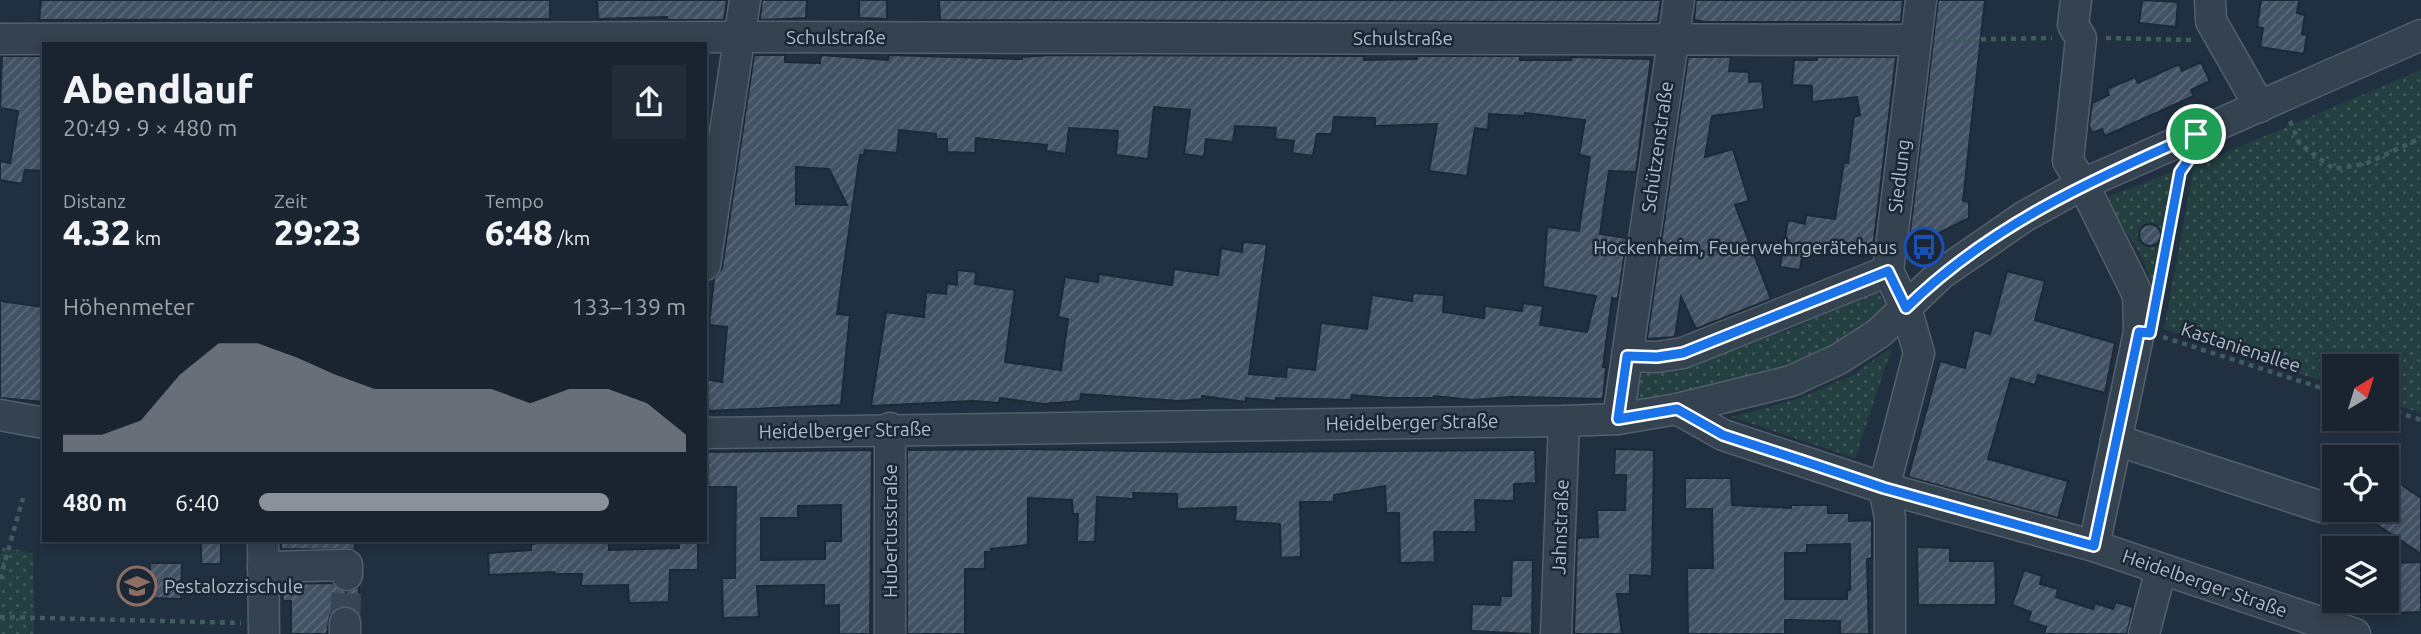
<!DOCTYPE html>
<html lang="de">
<head>
<meta charset="utf-8">
<style>
	body { margin:0; font-family:Ubuntu,sans-serif; background:#222c38; color:#f1f3f6; height:100vh; display:flex; flex-direction:column; font-size:26px; white-space:nowrap }
	* { box-sizing:border-box; margin:0 }
	p { font-size:23px; color:#9fa4ab }
	.icon { flex:none; width:38px; height:38px; fill:none; stroke:currentColor; stroke-width:2; stroke-linecap:round; stroke-linejoin:round }
	.map { position:relative; flex:1; overflow:hidden }
	.panel { position:absolute; left:42px; top:42px; width:665px; height:500px; display:flex; flex-direction:column; background:#192430; border-radius:0px; box-shadow:0 4px 10px #0003,0 0 0 2px #37414c }
	.panel>* { flex:none }
	.needle { width:46px; rotate:38deg }
	.fabs { position:absolute; left:2322px; top:354px; display:grid; gap:14px }
	.fabs a { display:grid; place-items:center; width:77px; height:77px; border-radius:0px; background:#192430; box-shadow:0 4px 10px #0003,0 0 0 2px #37414c; font-size:35px }
	.pin { position:absolute; display:grid; place-items:center; width:60px; height:60px; color:#fff; margin:-30px; border:4px solid #fff; border-radius:50%; box-shadow:0 2px 7px #0007 }
	.round { display:grid; place-items:center; flex:none; width:74px; height:74px; border-radius:0px; background:#222c38 }
	.overview { display:flex; align-items:center; justify-content:space-between; height:119px; padding:0 21px }
	h1 { font-size:38px; font-weight:800; line-height:52px }
	.figures { display:grid; grid-template-columns:repeat(3,1fr); gap:10px; height:119px; padding:7px 21px }
	.figures div { display:grid; align-content:center }
	.figures b { font-size:35px; font-weight:800 }
	.figures small { font-size:19px; font-weight:400 }
	.figures p { font-size:19px }
	.chart { height:196px; padding:14px 21px }
	.chart p { display:flex; justify-content:space-between }
	.chart svg { width:100%; height:126px; margin-top:7px; fill:#8c9099; opacity:.7 }
	ul { padding:0 21px; list-style:none; font-size:23px }
	li { display:grid; grid-template-columns:112px 84px 1fr; align-items:center; height:52px }
	li i { height:18px; border-radius:9px; background:#8c9099 }
	.map>svg:first-child { display:block }
	.grass { fill:url(#grass-dots) }
	.building { fill:url(#building-hatch); stroke:#1c2936; stroke-width:2; fill-rule:evenodd }
	.lines { fill:none; stroke-linecap:round; stroke-linejoin:round }
	.minor-tunnel { stroke:#374555; stroke-width:30; stroke-dasharray:30 15; stroke-linecap:butt }
	.minor-casing { stroke:#535f6d; stroke-width:33 }
	.path { stroke:#415c5d; stroke-width:4.5; stroke-dasharray:5 5; stroke-linecap:butt }
	.minor { stroke:#35424f; stroke-width:30 }
	.route-casing { stroke:#fff; stroke-width:14 }
	.route { stroke:#1a73e8; stroke-width:9 }
	.labels { text-anchor:middle; dominant-baseline:central; stroke-width:5; stroke-linejoin:round; paint-order:stroke }
	.street-label { font-size:19px; fill:#b1bcca; stroke:#1b2734 }
	.poi-label { font-size:19px; fill:#b1bcca; stroke:#1b2734; text-anchor:end }
</style>
</head>
<body>
<div class="map">
<svg width="2421" height="634" viewBox="0 0 2421 634">
	<defs>
		<pattern id="grass-dots" width="8" height="8" patternUnits="userSpaceOnUse" patternTransform="scale(1.75)"><rect width="8" height="8" fill="#233f40"/><path d="M2 2h.1M6 6h.1" fill="none" stroke="#41595a" stroke-width="1.8" stroke-linecap="round"/></pattern>
		<pattern id="building-hatch" width="6" height="6" patternUnits="userSpaceOnUse" patternTransform="scale(1.75)"><rect width="6" height="6" fill="#425264"/><path d="M-1 1l2-2M0 6l6-6M5 7l2-2" fill="none" stroke="#5b6979"/></pattern>
	</defs>
	<rect width="100%" height="100%" fill="#213040"/>
	<!-- grass -->
	<g class="grass">
		<path d="M2421,70V413L2387,402V366H2334V385L2164,329L2194,166Z"/>
		<path d="M2177,170L2153,295C2150,259 2123,227 2102,199Z"/>
		<path d="M1876,290L1890,310L1807,359L1717,386L1631,407L1635,374L1695,365L1796,327Z"/>
		<path d="M1892,347L1855,458L1731,417L1797,399L1853,375Z"/>
		<path d="M3,547L33,553L34,634H0V557Z"/>
	</g>
	<!-- building -->
	<g class="building">
		<path d="M41,0H550V19L39,20Z"/>
		<path d="M597,0H727L724,20H667V17L598,19Z"/>
		<path d="M762,0H807L806,18L760,20Z"/>
		<path d="M859,0H887V19L859,18Z"/>
		<path d="M939,0H1661L1658,22L940,20Z"/>
		<path d="M1696,0H1903L1901,22H1706L1694,20Z"/>
		<path d="M1938,0H1985L1963,201L1969,202V218L1935,235L1910,232Z"/>
		<path d="M2142,0L2178,2L2176,27L2139,23Z"/>
		<path d="M2261,0H2299L2297,13L2305,15L2302,34L2307,35L2304,54L2260,47L2263,28L2257,27Z"/>
		<path d="M754,55H785V62L820,63L821,55L888,60L889,55L1022,59V57L1051,55L1364,56V60L1417,59V56H1520V60H1571V57L1651,59L1636,172L1609,171L1600,234L1627,238L1618,299L1612,298L1603,367H1606L1603,399L1510,397L1473,400L1434,396L1433,398H1389L1352,395L1351,400L1276,398V401L1246,398V402L1202,396V399L1179,401L1081,394L1080,401L1043,404L1000,398L999,403L973,401L871,406L886,312L924,317L926,292L946,294L947,283L957,285V270L976,272L975,284L1015,290L1005,362L1061,370L1068,319L1058,317L1065,277L1098,282L1099,274L1172,285L1174,269L1218,275L1221,248L1242,252L1243,242L1267,244L1249,374L1286,377L1287,367L1315,370L1321,323L1367,329L1372,295L1412,301L1413,293L1444,295L1443,312L1484,318L1485,306L1522,311L1523,303L1543,306L1540,325L1587,332L1596,296L1543,287L1547,227L1579,231L1590,157L1579,155L1585,120L1525,113L1524,116L1489,114L1488,130L1475,128L1467,176L1429,171L1437,124L1375,126V118L1334,117L1332,134H1317L1313,156L1292,153L1294,141L1275,139L1276,128L1235,126L1233,142L1206,139L1204,157L1184,154L1190,110L1154,107L1148,159L1116,155L1118,131L1069,128L1066,154L1046,151L1047,145L976,138L975,153L947,152V139H936V134L899,130L897,153L865,150L864,155H860L837,314L850,315L841,405L705,411V379L722,382L727,327L709,325L714,279L722,268ZM796,167L829,169L847,205L796,204Z"/>
		<path d="M2,56H44V171L25,170L22,184L0,180V161L10,163L18,111L0,108Z"/>
		<path d="M1688,57H1731L1729,71L1749,72V82L1762,81L1764,109L1712,116L1705,157L1733,149L1749,201L1735,205L1771,299L1696,329L1681,297L1675,337L1647,339Z"/>
		<path d="M1817,57H1896L1872,256L1804,246L1800,270L1780,267L1788,220L1805,224L1806,215L1835,219L1844,162L1848,163L1854,117L1860,115L1857,97L1812,102V86L1792,85L1794,60H1817Z"/>
		<path d="M2201,62L2210,81L2191,90L2194,96L2105,136L2102,129L2092,133L2089,126L2092,103L2109,95L2107,89L2135,77L2138,83L2179,64L2182,71Z"/>
		<circle cx="2150" cy="235" r="11"/>
		<path d="M2007,271L2045,281L2035,320L2115,343L2105,393L2038,375L2035,385L2011,378L1988,459L2068,481L2058,518L1908,477L1940,361L1965,368L1974,330L1990,334Z"/>
		<path d="M0,301L44,307L41,335H44V402L0,398Z"/>
		<path d="M1021,449L1210,452L1535,450L1536,483L1514,484V501L1475,500L1476,532H1434L1435,562L1400,563L1399,513H1386L1385,486L1334,495V502H1300L1301,557L1281,558L1280,524L1235,521L1236,507L1177,509V494L1133,493L1134,499L1097,497L1095,542H1077L1078,514H1073L1072,500L1028,498V545L991,549V552H985V569H965V634H907V450Z"/>
		<path d="M1615,449L1654,450L1652,576L1630,575V594H1617L1622,634H1574L1577,538L1598,537L1597,510H1625L1626,475H1614Z"/>
		<path d="M872,450L870,634H839V605L824,606V585L757,586L759,617L723,618L722,578H735L736,487H705V452ZM841,505V541H825V559L761,560V518H798V506Z"/>
		<path d="M1685,478H1731L1732,505L1791,508V505H1828V513H1849V521L1872,520V558L1867,559L1869,634H1840V621L1785,620V634H1688L1687,568H1713L1712,509H1685ZM1850,544V590H1847V599H1785V553H1807V545Z"/>
		<path d="M2399,483L2421,498V554L2373,522L2381,509H2387V501Z"/>
		<path d="M281,541H355V550L281,549Z"/>
		<path d="M554,541H609V550L679,548L678,541H698V570H670L669,602L629,603L628,585L581,586L582,574H554V572L489,575L488,553L531,550V544Z"/>
		<path d="M221,542V564H201V543Z"/>
		<path d="M1917,547L1950,548V561H1995L1996,605H1918Z"/>
		<path d="M1512,560H1533L1532,634L1471,631L1472,604L1500,605L1501,596H1511Z"/>
		<path d="M2421,562V612L2387,613V563Z"/>
		<path d="M150,563H182L181,599L149,598Z"/>
		<path d="M2024,570L2042,576L2040,584L2058,589L2056,597L2074,603L2093,609L2095,603L2113,609L2116,602L2133,607L2127,634H2044L2046,627L2028,621L2031,612L2012,605Z"/>
		<path d="M332,583L346,592L359,587V613L346,606L337,608L330,615L327,634H291V601H283L282,584Z"/>
	</g>
	<g class="lines">
		<!-- minor-tunnel -->
		<path class="minor-tunnel" d="M345,623L347,575"/>
		<defs>
			<g id="minor">
				<path d="M2076,0L2073,25L2081,38L2068,161L2083,184L2138,295L2139,332L2094,546"/>
				<path d="M2210,0L2211,21L2260,107"/>
				<path d="M0,39L739,37L1916,40"/>
				<path d="M705,265L745,0"/>
				<path d="M1627,356L1657,357L1683,353L1888,271"/>
				<path d="M1677,409L1723,435L1884,488L2094,546L2355,634"/>
				<path d="M0,415L44,423"/>
				<path d="M1618,419L1679,0"/>
				<path d="M890,428V634"/>
				<path d="M705,433L1564,421L1618,419L1677,409L1791,381L1839,359L1879,333L1941,274L2025,216L2083,184L2421,35"/>
				<path d="M2116,440L2325,508"/>
				<path d="M263,541L264,634"/>
				<path d="M263,567L347,565V575"/>
				<path d="M345,623V634"/>
				<path d="M1556,634L1564,421"/>
				<path d="M1890,634V518L1884,488L1919,353L1906,308L1888,271L1921,0"/>
				<path d="M2144,634L2161,569"/>
			</g>
		</defs>
		<!-- minor casing -->
		<use href="#minor" class="minor-casing"/>
		<!-- path -->
		<g class="path">
			<path d="M2106,38L2192,40"/>
			<path d="M1941,40L2052,38"/>
			<path d="M2290,121L2300,144L2334,169L2365,164L2421,138"/>
			<path d="M2160,280L2182,169"/>
			<path d="M2163,337L2334,392"/>
			<path d="M2387,409L2421,420"/>
			<path d="M0,579L23,498"/>
			<path d="M0,617L241,623"/>
		</g>
		<!-- minor -->
		<use href="#minor" class="minor"/>
	</g>
	<g class="lines">
		<defs>
			<path id="route" d="M2196,134L2192,155L2180,172L2150,333L2139,332L2094,546L1884,488L1803,461L1723,435L1677,409L1618,419L1627,356L1657,357L1683,353L1888,271L1906,308C1988,227 2091,180 2196,134Z"/>
		</defs>
		<!-- route casing -->
		<use href="#route" class="route-casing"/>
		<!-- route -->
		<use href="#route" class="route"/>
	</g>
	<!-- icons -->
	<defs>
		<symbol id="bus-ring" viewBox="-11 -11 22 22"><circle r="9.5" fill="#1b2734" stroke="#1a4fb4" stroke-width="1.5"/><path d="M-5-6H5V4H4V6H2V4H-2V6H-4V4H-5ZM-3.5-4V0h7V-4ZM-3.5 1.2v1.5H-2V1.2ZM2 1.2v1.5H3.5V1.2Z" fill="#1a4fb4"/></symbol>
		<symbol id="school-ring" viewBox="-11 -11 22 22"><circle r="9.5" fill="#1b2734" stroke="#8d6e63" stroke-width="1.5"/><path d="M0-5L7-2L0 1L-7-2ZM-4 1L0 2.5L4 1V4Q0 6-4 4Z" fill="#8d6e63"/></symbol>
	</defs>
	<g fill-rule="evenodd">
		<use href="#bus-ring" x="1902" y="225" width="44" height="44"/>
		<use href="#school-ring" x="115" y="564" width="44" height="44"/>
	</g>
	<g class="labels">
		<!-- street labels -->
		<g class="street-label">
			<text x="836" y="37">Schulstraße</text>
			<text x="1403" y="38">Schulstraße</text>
			<text transform="translate(1657 147) rotate(-82)">Schützenstraße</text>
			<text transform="translate(1899 176) rotate(-83)">Siedlung</text>
			<text transform="translate(2241 347) rotate(18)">Kastanienallee</text>
			<text transform="translate(1412 422) rotate(-1)">Heidelberger Straße</text>
			<text transform="translate(845 430) rotate(-1)">Heidelberger Straße</text>
			<text transform="translate(1560 527) rotate(-88)">Jahnstraße</text>
			<text transform="translate(890 531) rotate(-90)">Hubertusstraße</text>
			<text transform="translate(2205 583) rotate(19)">Heidelberger Straße</text>
		</g>
		<!-- poi labels -->
		<g class="poi-label">
			<text x="1897" y="247">Hockenheim, Feuerwehrgerätehaus</text>
			<text x="164" y="586" text-anchor="start">Pestalozzischule</text>
		</g>
	</g>
</svg>
<div class="fabs">
<a><svg class="needle" viewBox="-14 -14 28 28"><path d="M0-13l5 13h-10z" fill="#e53935"/><path d="M0 13l5-13h-10z" fill="#9fa4ab"/></svg></a>
<a><svg class="icon" aria-label="locate" viewBox="0 0 24 24"><circle cx="12" cy="12" r="6"/><path d="M12 2v4M12 18v4M2 12h4M18 12h4"/></svg></a>
<a><svg class="icon" aria-label="layers" viewBox="0 0 24 24"><path d="M12 4l9 5-9 5-9-5zM3 14l9 5 9-5"/></svg></a>
</div>
<div class="pin" style="left:2196px;top:134px;background:#1e9e55"><svg class="icon" aria-label="arrive" viewBox="0 0 24 24"><path d="M6 21V4h12l-3 4 3 4H6"/></svg></div>
<section class="panel">
<div class="overview"><div><h1>Abendlauf</h1><p>20:49 · 9 × 480 m</p></div><a class="round"><svg class="icon" aria-label="share" viewBox="0 0 24 24"><path d="M12 15V3M7 8l5-5 5 5M5 13v7h14v-7"/></svg></a></div>
<div class="figures">
<div><p>Distanz</p><b>4.32<small> km</small></b></div>
<div><p>Zeit</p><b>29:23</b></div>
<div><p>Tempo</p><b>6:48<small> /km</small></b></div>
</div>
<div class="chart"><p><span>Höhenmeter</span>133–139 m</p>
<svg viewBox="0 0 160 44" preserveAspectRatio="none"><path d="M0 44V38L10 38L20 33L30 17L40 6L50 6L60 11L70 17L80 22L90 22L100 22L110 22L120 27L130 22L140 22L150 27L160 38V44z"/></svg>
</div>
<ul>
<li><b>480 m</b>6:40<i style="width:82%"></i></li>
</ul>
</section>
</div>
</body>
</html>
